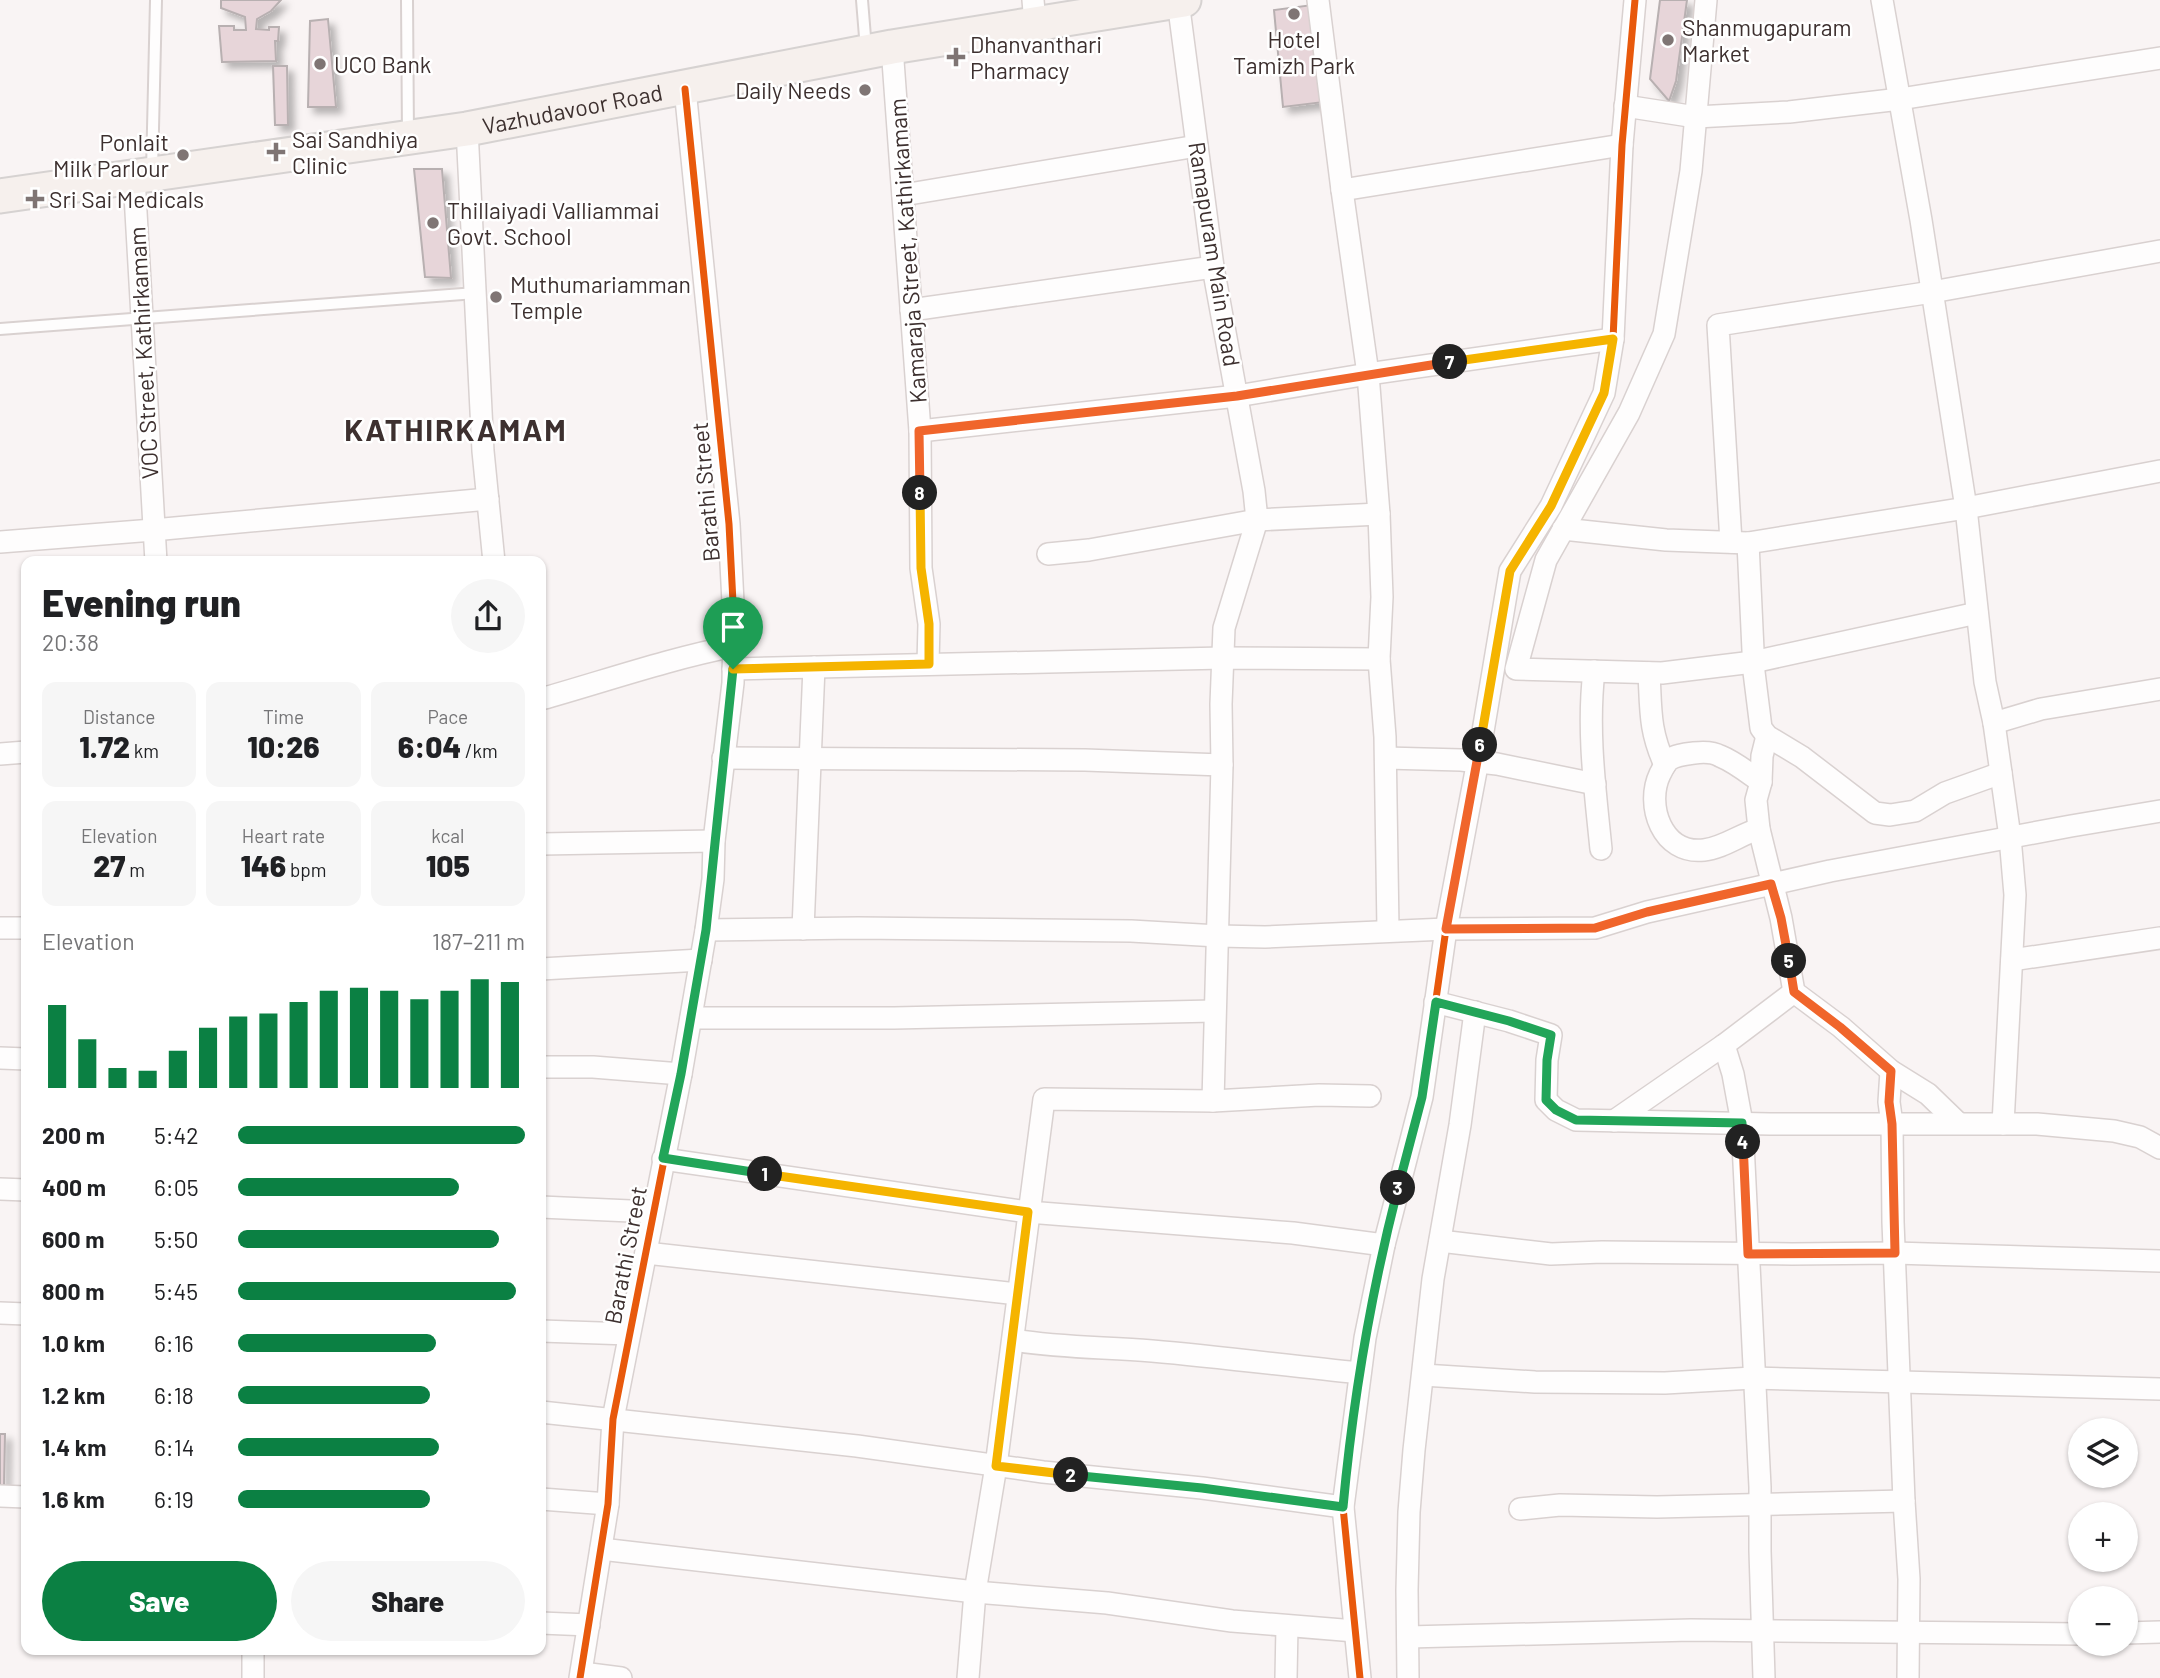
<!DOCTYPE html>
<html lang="en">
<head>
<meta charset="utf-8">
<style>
	body { margin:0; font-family:Barlow,sans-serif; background:#f6f6f6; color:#202124; height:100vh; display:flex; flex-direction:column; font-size:26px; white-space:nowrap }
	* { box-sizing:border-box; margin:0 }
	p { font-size:23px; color:#757577 }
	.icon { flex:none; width:38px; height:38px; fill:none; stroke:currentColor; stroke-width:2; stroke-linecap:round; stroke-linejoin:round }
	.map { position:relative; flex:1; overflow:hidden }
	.drawer { position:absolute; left:21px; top:556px; width:525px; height:1099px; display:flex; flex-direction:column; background:#fff; border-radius:14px; box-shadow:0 2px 5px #0004 }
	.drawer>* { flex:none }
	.buttons { position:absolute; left:2068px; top:1418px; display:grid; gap:14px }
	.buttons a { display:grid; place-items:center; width:70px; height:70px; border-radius:50%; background:#fff; box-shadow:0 2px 5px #0004; font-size:35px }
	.pin { position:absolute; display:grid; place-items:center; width:60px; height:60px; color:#fff; margin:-72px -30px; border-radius:50% 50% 50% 0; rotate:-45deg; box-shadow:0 0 7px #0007 }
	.pin .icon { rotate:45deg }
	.km { position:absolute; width:35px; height:35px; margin:-18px; border-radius:50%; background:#222; color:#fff; font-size:19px; line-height:35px; text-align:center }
	.round { display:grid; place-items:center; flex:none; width:74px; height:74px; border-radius:37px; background:#f6f6f6 }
	.head { display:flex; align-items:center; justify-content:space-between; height:119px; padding:0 21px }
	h1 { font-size:38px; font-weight:800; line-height:52px }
	.metrics { display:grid; grid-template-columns:repeat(3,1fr); gap:10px; height:119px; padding:7px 21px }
	.metrics div { display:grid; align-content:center; border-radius:14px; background:#f6f6f6; text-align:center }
	.metrics b { font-size:30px; font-weight:800 }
	.metrics small { font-size:19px; font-weight:400 }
	.metrics p { font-size:19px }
	.chart { height:196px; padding:14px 21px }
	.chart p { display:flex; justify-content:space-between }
	.chart svg { width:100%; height:126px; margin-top:7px; stroke:#0b8043; stroke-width:6 }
	.action { display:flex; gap:14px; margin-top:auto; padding:14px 21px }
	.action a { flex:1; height:80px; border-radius:42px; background:#0b8043; color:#fff; font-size:28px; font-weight:800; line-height:80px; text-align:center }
	.action a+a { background:#f6f6f6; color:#202124 }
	ul { padding:0 21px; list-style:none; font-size:23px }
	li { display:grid; grid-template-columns:112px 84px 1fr; align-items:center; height:52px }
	li i { height:18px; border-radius:9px; background:#0b8043 }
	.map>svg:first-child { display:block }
	.building { fill:#e7d5d9; stroke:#b8b0b1; stroke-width:2; filter:url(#shadow) }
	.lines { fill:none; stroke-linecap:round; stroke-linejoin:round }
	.service-casing { stroke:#d9d1d0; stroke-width:14 }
	.minor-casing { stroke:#d9d1d0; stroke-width:24 }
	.primary-casing { stroke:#d6d2d1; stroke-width:37 }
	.service { stroke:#fefdfd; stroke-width:10 }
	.minor { stroke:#fefdfd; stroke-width:21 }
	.primary { stroke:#f6f0ed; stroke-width:33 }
	.cycleway-casing { stroke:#fff; stroke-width:11 }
	.cycleway { stroke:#e8590c; stroke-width:7 }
	.split-1-casing { stroke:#fff; stroke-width:14 }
	.split-2-casing { stroke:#fff; stroke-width:14 }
	.split-3-casing { stroke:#fff; stroke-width:14 }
	.split-4-casing { stroke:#fff; stroke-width:14 }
	.split-5-casing { stroke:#fff; stroke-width:14 }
	.split-6-casing { stroke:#fff; stroke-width:14 }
	.split-7-casing { stroke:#fff; stroke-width:14 }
	.split-8-casing { stroke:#fff; stroke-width:14 }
	.split-9-casing { stroke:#fff; stroke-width:14 }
	.split-1 { stroke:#22a559; stroke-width:9 }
	.split-2 { stroke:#f5b400; stroke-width:9 }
	.split-3 { stroke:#22a559; stroke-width:9 }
	.split-4 { stroke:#22a559; stroke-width:9 }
	.split-5 { stroke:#f0652b; stroke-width:9 }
	.split-6 { stroke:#f0652b; stroke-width:9 }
	.split-7 { stroke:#f5b400; stroke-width:9 }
	.split-8 { stroke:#f0652b; stroke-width:9 }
	.split-9 { stroke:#f5b400; stroke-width:9 }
	.poi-dot { fill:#7f7574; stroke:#fff; stroke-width:2.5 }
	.labels { text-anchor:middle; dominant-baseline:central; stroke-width:5; stroke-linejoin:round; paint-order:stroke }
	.poi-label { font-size:23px; fill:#3d302f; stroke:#fff; text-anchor:start }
	.street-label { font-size:23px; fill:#3d302f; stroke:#fff }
	.district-label { font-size:30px; font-weight:bold; letter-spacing:2px; fill:#3d302f; stroke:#fff }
</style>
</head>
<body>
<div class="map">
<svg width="2160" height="1678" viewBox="0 0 2160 1678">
	<defs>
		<filter id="shadow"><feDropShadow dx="6" dy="6" stdDeviation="3.5" flood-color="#0004"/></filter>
	</defs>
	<rect width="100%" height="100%" fill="#f9f4f4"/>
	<!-- building -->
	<g class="building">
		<path d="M221,0H281L271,11L257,19L256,29L269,30V27H279L278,41H275L276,61L222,62L219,26H234V30H246L245,17L221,8Z"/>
		<path d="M1660,0H1687L1676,81L1669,101L1650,79Z"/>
		<path d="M1312,5L1324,102L1283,107L1274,10Z"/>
		<path d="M328,19L336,107H308L310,21Z"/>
		<path d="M273,66H287L288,125H275Z"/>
		<path d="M414,169H442L451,278L425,277Z"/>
		<path d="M0,1434H5L4,1486H0Z"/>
	</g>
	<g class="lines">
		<defs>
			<g id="service">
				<path d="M407,0L408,135"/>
				<path d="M862,0L866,49"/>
				<path d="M152,171L156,0"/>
				<path d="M0,329L476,293"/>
			</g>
			<g id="minor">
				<path d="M1033,0L1035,23"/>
				<path d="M1318,0L1342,190L1368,374L1379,514L1382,597L1379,659L1385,737L1388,930"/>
				<path d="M1706,0L1691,171L1664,334L1629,413L1546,560L1516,669L1662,673L1753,662L1977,613"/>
				<path d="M1882,0L1921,220L1966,508L1985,682L1994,723L2010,837L2015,895L2003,1124"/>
				<path d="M1178,1L1213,267L1254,491L1257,520L1224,628L1221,704L1222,765L1213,1101"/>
				<path d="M892,47L920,431L921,568L929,624L928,664"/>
				<path d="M1625,106L1696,117L1789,112L1900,99L2160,58"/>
				<path d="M467,129L483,451L494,562"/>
				<path d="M134,177L156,562"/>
				<path d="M1342,190L1622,145"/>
				<path d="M903,195L1197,146"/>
				<path d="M911,310L1213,267"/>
				<path d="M920,431L1237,396L1368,374L1613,339"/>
				<path d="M1563,529L1666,540L1748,543L1966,508L2160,471"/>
				<path d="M0,542L153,530L488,499"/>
				<path d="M1731,542L1718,325L1932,292L2160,251"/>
				<path d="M1748,543L1754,672L1761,728L1767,736L1802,757L1875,813L1890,815L1915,811L1945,793L2001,773"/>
				<path d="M1048,554L1089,550L1257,520L1379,514"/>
				<path d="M733,669L1223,658L1379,659"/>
				<path d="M1594,671C1587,730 1595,789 1601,849"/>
				<path d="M1649,673C1651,710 1649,730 1665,765"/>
				<path d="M541,699C605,681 668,659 734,646"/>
				<path d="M1994,723L2041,709L2160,689"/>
				<path d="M1767,736L1762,756L1761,782L1756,800L1759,829L1781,918L1794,992L1841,1027L1891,1071L1928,1094L1958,1123"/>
				<path d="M0,754L26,752"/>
				<path d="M723,758L1085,760L1222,765"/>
				<path d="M1386,758L1461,760L1497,764L1595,784"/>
				<path d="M1759,829C1741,834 1723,848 1704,850C1662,855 1645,805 1660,774C1663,769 1664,764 1669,760C1675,755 1686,754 1694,753C1702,752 1713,752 1720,756C1735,762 1747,772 1761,782"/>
				<path d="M541,844L714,841"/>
				<path d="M0,928H26"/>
				<path d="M803,929L814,667"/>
				<path d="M706,930L858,928L1131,931L1218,936L1265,937L1446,929L1595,928L1647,912L1830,871L2071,826L2160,811"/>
				<path d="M2012,960L2160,938"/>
				<path d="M541,969L701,960"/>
				<path d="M1435,1002L1509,1021L1551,1035L1547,1060L1546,1100L1556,1110L1576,1120L1770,1124H2037L2114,1131L2140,1137L2160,1148"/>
				<path d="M691,1018H894L1214,1011"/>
				<path d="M1724,1045L1733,1074L1742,1123L1760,1487V1551L1764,1678"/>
				<path d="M0,1058L26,1059"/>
				<path d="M541,1067H593L681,1074"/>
				<path d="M1891,1071L1889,1102L1892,1124L1893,1222L1904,1501L1909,1579L1908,1678"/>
				<path d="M1614,1121L1724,1045L1794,992"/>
				<path d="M663,1159L1028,1212L1293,1233L1384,1245"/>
				<path d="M0,1189L26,1190"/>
				<path d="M541,1207L653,1212"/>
				<path d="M1440,1241L1551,1254L1602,1252L1792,1254L1895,1253L2160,1261"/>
				<path d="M646,1253L1018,1294"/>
				<path d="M0,1313L26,1314"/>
				<path d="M541,1331L629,1334"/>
				<path d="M1013,1340C1061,1348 1104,1347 1152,1351C1221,1357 1290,1366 1360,1373"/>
				<path d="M1423,1375L1535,1382L1665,1383L1753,1378L2160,1389"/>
				<path d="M541,1412L857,1446L1043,1472L1202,1488L1343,1507"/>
				<path d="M0,1496L26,1497"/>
				<path d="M541,1499L608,1504"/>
				<path d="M1520,1509L1560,1505L1657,1507L1904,1501"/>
				<path d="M601,1549L975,1592L1107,1603L1232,1621L1355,1631"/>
				<path d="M541,1623L589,1625"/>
				<path d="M2126,1633L2160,1632"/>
				<path d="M1408,1637L1691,1630L2081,1634"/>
				<path d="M253,1650V1678"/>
				<path d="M582,1673L621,1678"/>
				<path d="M580,1678L608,1504L613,1419L681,1074L706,930L713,879L714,841L733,683L734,622L729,524L685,89"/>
				<path d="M968,1678L975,1592L996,1466L1044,1099L1213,1101L1319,1095L1370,1096"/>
				<path d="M1286,1678L1287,1626"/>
				<path d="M1360,1678L1343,1507L1365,1338L1384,1245L1422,1097L1446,929L1479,755L1510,571L1551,506L1604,393L1613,339L1622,145L1635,0"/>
				<path d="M1408,1678L1407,1590L1409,1512L1414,1450L1433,1279L1460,1125L1475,1012"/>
			</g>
			<g id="primary">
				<path id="s1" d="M0,196L467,129L892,47L1184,0"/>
			</g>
		</defs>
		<!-- service casing -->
		<use href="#service" class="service-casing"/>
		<!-- minor casing -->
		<use href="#minor" class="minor-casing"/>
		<!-- primary casing -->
		<use href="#primary" class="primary-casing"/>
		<!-- service -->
		<use href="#service" class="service"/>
		<!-- minor -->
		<use href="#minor" class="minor"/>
		<!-- primary -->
		<use href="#primary" class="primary"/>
		<defs>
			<g id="cycleway">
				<path d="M580,1678L608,1504L613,1419L681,1074L706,930L713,879L714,841L733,683L734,622L729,524L685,89"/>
				<path d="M1360,1678L1343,1507L1365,1338L1384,1245L1422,1097L1446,929L1479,755L1510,571L1551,506L1604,393L1613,339L1622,145L1635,0"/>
			</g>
		</defs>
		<!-- cycleway casing -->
		<use href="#cycleway" class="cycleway-casing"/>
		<!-- cycleway -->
		<use href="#cycleway" class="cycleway"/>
	</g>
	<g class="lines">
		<defs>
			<path id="split-1" d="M733,669L706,930L681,1074L663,1158L765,1174"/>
			<path id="split-2" d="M765,1174L1028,1212L996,1466L1071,1475"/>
			<path id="split-3" d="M1071,1475L1202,1488L1343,1507C1353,1399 1371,1293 1398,1188"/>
			<path id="split-4" d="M1398,1188L1422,1097L1436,1002L1509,1021L1551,1035L1547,1060L1546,1100L1556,1110L1576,1120L1742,1123L1743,1142"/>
			<path id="split-5" d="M1743,1142L1748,1254L1895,1253L1892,1124L1889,1102L1891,1071L1840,1027L1794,992L1789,961"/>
			<path id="split-6" d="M1480,745L1446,929L1595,928L1647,912L1771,884L1781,918L1789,961"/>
			<path id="split-7" d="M1450,362L1613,339L1604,393L1551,506L1510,571L1480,745"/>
			<path id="split-8" d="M920,493L919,431L1237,396L1450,362"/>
			<path id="split-9" d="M733,669L929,664V624L921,568L920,493"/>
		</defs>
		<!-- split-1 casing -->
		<use href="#split-1" class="split-1-casing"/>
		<!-- split-2 casing -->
		<use href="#split-2" class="split-2-casing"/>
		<!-- split-3 casing -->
		<use href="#split-3" class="split-3-casing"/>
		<!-- split-4 casing -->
		<use href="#split-4" class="split-4-casing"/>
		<!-- split-5 casing -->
		<use href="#split-5" class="split-5-casing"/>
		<!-- split-6 casing -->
		<use href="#split-6" class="split-6-casing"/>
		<!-- split-7 casing -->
		<use href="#split-7" class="split-7-casing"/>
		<!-- split-8 casing -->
		<use href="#split-8" class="split-8-casing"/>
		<!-- split-9 casing -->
		<use href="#split-9" class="split-9-casing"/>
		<!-- split-1 -->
		<use href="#split-1" class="split-1"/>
		<!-- split-2 -->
		<use href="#split-2" class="split-2"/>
		<!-- split-3 -->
		<use href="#split-3" class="split-3"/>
		<!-- split-4 -->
		<use href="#split-4" class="split-4"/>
		<!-- split-5 -->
		<use href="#split-5" class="split-5"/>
		<!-- split-6 -->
		<use href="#split-6" class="split-6"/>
		<!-- split-7 -->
		<use href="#split-7" class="split-7"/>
		<!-- split-8 -->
		<use href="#split-8" class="split-8"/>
		<!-- split-9 -->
		<use href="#split-9" class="split-9"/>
	</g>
	<!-- markers -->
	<g class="poi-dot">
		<circle cx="1294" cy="14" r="7"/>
		<circle cx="1668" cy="40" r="7"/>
		<path d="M952.5 46.5h7v7h7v7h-7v7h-7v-7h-7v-7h7z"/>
		<circle cx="320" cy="64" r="7"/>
		<circle cx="865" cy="90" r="7"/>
		<path d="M272.5 141.5h7v7h7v7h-7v7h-7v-7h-7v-7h7z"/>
		<circle cx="183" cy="155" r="7"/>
		<path d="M31.5 188.5h7v7h7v7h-7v7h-7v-7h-7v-7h7z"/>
		<circle cx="433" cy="223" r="7"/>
		<circle cx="496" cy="297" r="7"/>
	</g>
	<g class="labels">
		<!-- poi labels -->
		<g class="poi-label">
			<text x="1682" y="27">Shanmugapuram<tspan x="1682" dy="26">Market</tspan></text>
			<text x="1294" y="39" text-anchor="middle">Hotel<tspan x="1294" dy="26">Tamizh Park</tspan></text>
			<text x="970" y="44">Dhanvanthari<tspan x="970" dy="26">Pharmacy</tspan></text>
			<text x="334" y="64">UCO Bank</text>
			<text x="851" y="90" text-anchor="end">Daily Needs</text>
			<text x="292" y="139">Sai Sandhiya<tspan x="292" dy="26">Clinic</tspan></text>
			<text x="169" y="142" text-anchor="end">Ponlait<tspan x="169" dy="26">Milk Parlour</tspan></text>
			<text x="49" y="199">Sri Sai Medicals</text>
			<text x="447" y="210">Thillaiyadi Valliammai<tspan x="447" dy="26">Govt. School</tspan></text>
			<text x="510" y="284">Muthumariamman<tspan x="510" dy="26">Temple</tspan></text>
		</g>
		<!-- street labels -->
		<g class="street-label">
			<text stroke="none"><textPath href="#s1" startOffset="579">Vazhudavoor Road</textPath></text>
			<text transform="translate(907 251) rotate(-94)">Kamaraja Street, Kathirkamam</text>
			<text transform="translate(1215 254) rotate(81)">Ramapuram Main Road</text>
			<text transform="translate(143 353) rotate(-93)">VOC Street, Kathirkamam</text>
			<text transform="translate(705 492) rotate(-95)">Barathi Street</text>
			<text transform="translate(625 1255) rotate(-79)">Barathi Street</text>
		</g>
		<!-- district labels -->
		<g class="district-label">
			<text x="456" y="429">KATHIRKAMAM</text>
		</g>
	</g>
</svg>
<div class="buttons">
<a><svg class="icon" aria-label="layers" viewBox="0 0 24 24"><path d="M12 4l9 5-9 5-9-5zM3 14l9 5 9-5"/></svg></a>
<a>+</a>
<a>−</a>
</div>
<div class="pin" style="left:733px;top:669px;background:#1e9e55"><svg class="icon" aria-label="arrive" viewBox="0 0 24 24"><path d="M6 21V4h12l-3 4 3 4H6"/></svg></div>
<b class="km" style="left:765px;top:1174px">1</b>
<b class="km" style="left:1071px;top:1475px">2</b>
<b class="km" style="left:1398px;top:1188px">3</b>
<b class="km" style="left:1743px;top:1142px">4</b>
<b class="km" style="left:1789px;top:961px">5</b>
<b class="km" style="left:1480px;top:745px">6</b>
<b class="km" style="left:1450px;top:362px">7</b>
<b class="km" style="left:920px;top:493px">8</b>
<section class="drawer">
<div class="head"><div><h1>Evening run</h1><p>20:38</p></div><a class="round"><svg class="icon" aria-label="share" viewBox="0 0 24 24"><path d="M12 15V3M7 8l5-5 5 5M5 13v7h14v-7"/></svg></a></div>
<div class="metrics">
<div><p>Distance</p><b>1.72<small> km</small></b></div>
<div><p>Time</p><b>10:26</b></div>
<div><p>Pace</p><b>6:04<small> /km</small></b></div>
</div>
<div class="metrics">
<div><p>Elevation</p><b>27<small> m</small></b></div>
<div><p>Heart rate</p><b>146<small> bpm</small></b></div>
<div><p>kcal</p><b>105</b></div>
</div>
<div class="chart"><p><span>Elevation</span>187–211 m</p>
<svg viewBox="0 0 160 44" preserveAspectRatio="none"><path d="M5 44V15M15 44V27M25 44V37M35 44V38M45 44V31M55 44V23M65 44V19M75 44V18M85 44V14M95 44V10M105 44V9M115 44V10M125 44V13M135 44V10M145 44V6M155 44V7"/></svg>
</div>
<ul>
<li><b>200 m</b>5:42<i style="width:100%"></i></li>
<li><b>400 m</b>6:05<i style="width:77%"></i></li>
<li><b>600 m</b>5:50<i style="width:91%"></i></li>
<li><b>800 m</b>5:45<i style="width:97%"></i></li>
<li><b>1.0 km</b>6:16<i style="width:69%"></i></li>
<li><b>1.2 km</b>6:18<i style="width:67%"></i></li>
<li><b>1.4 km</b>6:14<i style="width:70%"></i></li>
<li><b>1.6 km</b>6:19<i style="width:67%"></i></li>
</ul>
<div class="action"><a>Save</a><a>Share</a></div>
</section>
</div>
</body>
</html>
